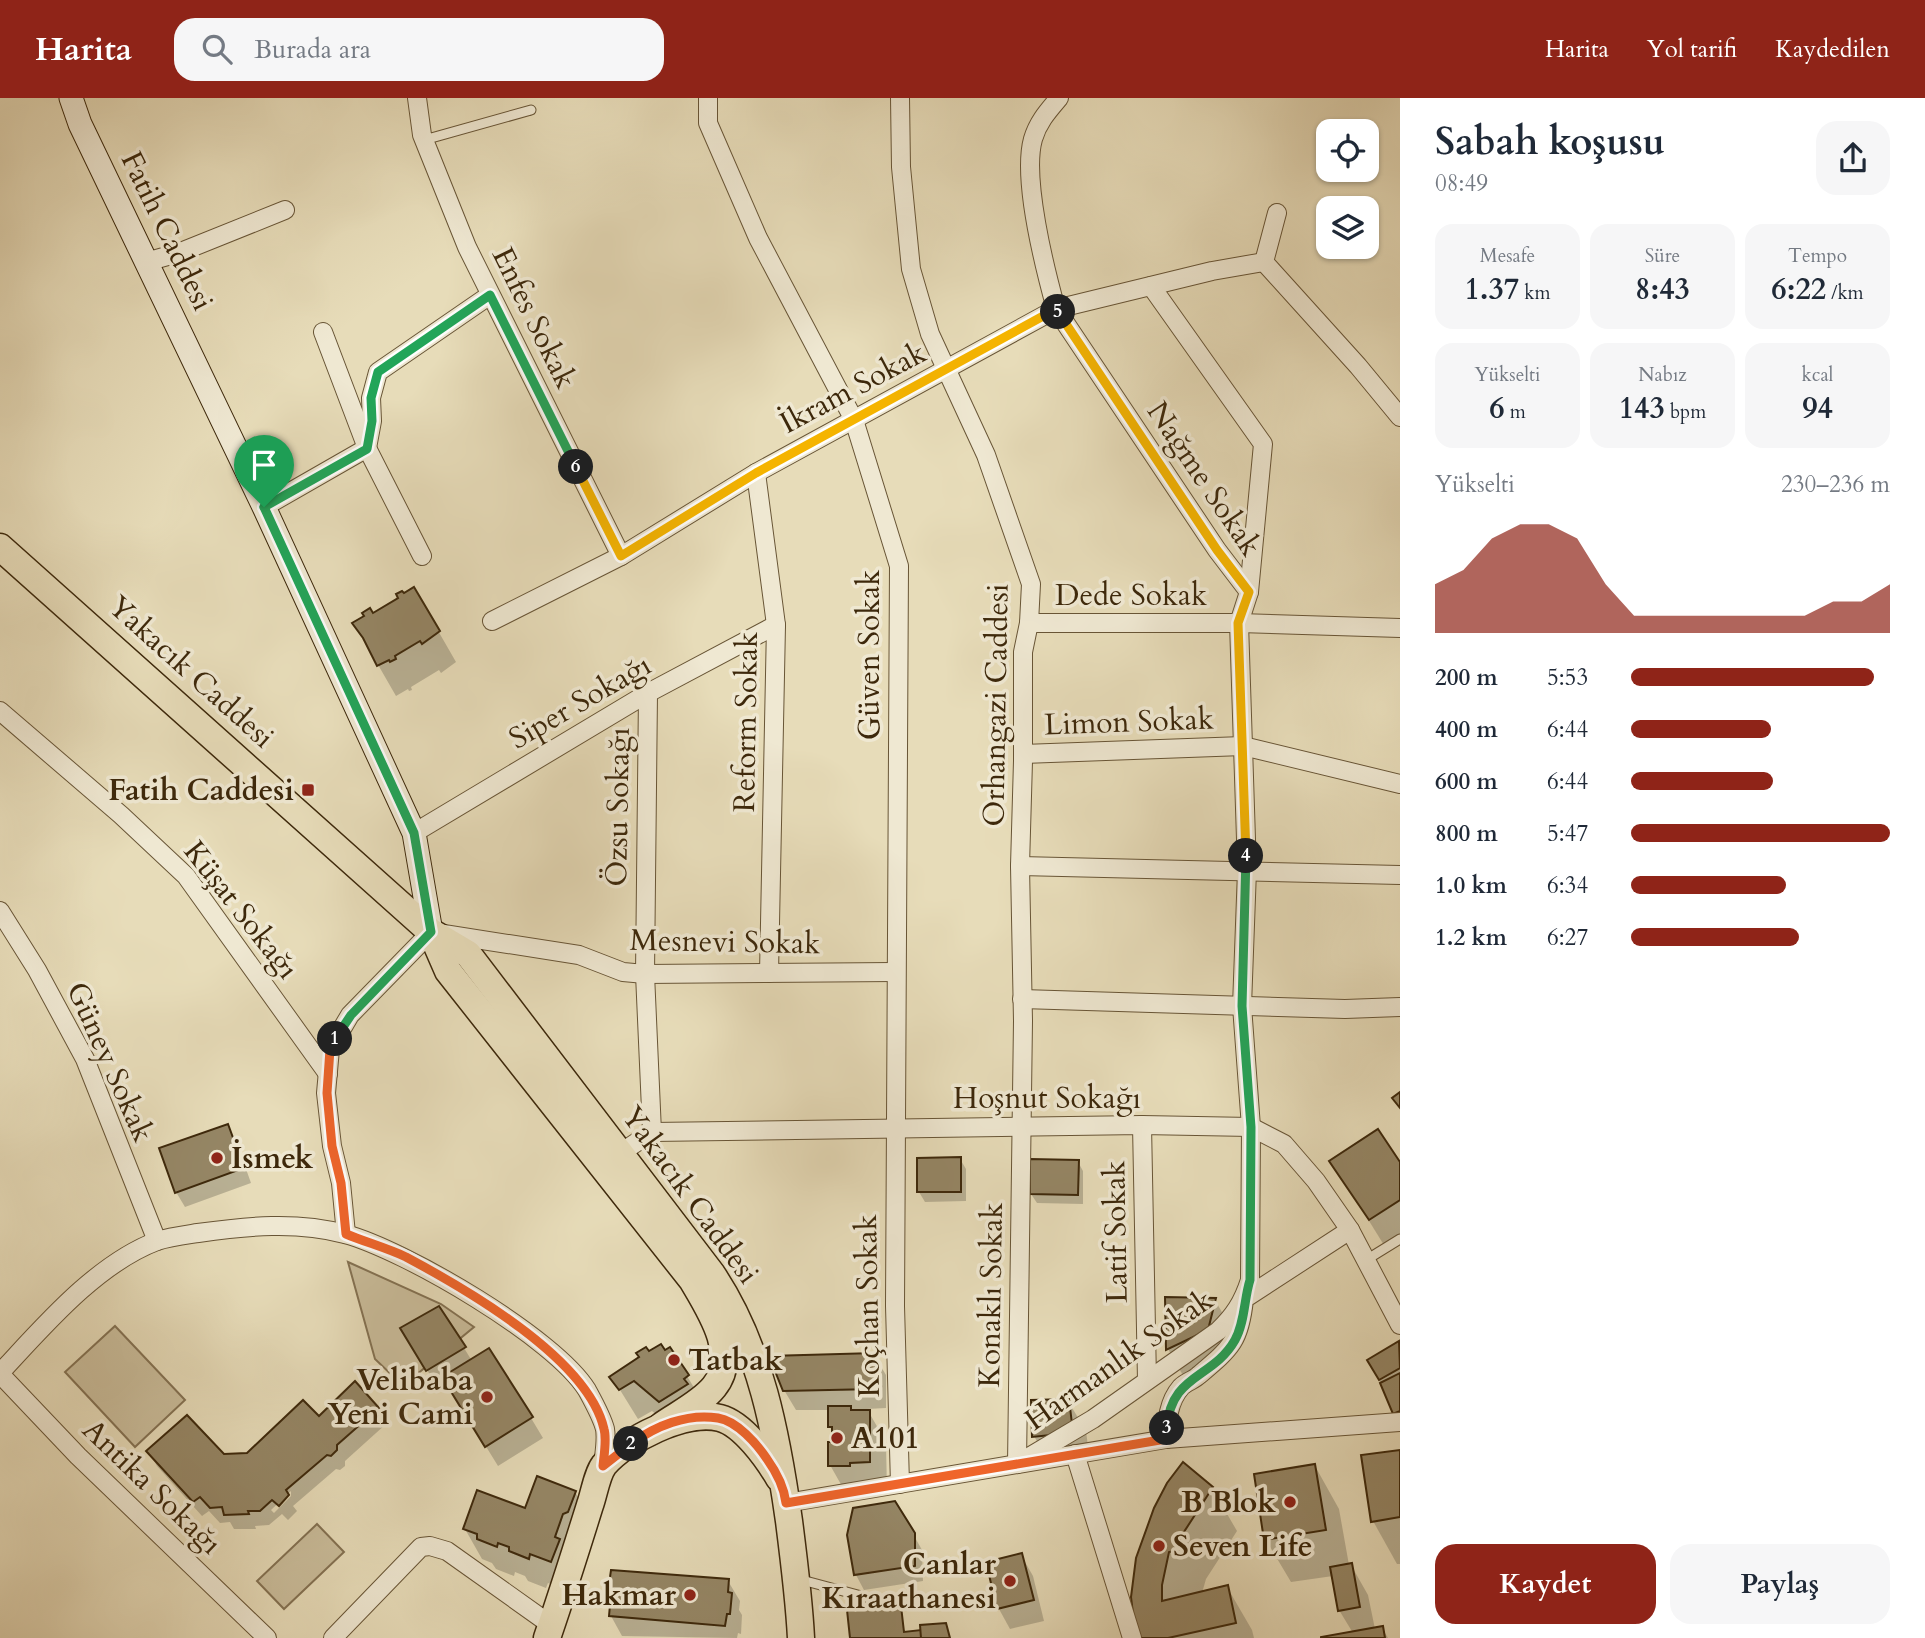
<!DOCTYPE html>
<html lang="tr">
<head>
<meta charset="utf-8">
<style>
	body { margin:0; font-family:Cardo,serif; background:#f6f6f7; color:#1f2937; height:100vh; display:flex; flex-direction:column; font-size:26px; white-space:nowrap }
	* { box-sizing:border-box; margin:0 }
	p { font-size:23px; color:#747a83 }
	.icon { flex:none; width:38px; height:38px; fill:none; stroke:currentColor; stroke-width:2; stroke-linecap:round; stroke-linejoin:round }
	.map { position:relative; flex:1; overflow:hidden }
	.panel { display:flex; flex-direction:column; background:#fff; width:525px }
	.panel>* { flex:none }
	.buttons { position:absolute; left:1316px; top:21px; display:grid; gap:14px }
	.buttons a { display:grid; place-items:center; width:63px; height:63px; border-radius:14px; background:#fff; box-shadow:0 2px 5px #0004; font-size:35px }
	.pin { position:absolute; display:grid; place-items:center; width:60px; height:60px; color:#fff; margin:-72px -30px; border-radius:50% 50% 50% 0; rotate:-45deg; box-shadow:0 0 7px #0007 }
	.pin .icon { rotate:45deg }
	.km { position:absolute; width:35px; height:35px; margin:-18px; border-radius:50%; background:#222; color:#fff; font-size:19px; line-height:35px; text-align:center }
	.round { display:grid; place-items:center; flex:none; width:74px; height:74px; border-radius:21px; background:#f6f6f7 }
	.summary { display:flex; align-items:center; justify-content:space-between; height:119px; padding:0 35px }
	h1 { font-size:38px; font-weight:800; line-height:52px }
	.stats { display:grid; grid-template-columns:repeat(3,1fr); gap:10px; height:119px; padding:7px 35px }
	.stats div { display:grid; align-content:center; border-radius:18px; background:#f6f6f7; text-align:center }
	.stats b { font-size:30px; font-weight:800 }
	.stats small { font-size:19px; font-weight:400 }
	.stats p { font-size:19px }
	.chart { height:196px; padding:14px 35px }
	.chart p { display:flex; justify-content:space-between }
	.chart svg { width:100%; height:126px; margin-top:7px; fill:#8f2418; opacity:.7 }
	.button { display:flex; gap:14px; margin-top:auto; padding:14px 35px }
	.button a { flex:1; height:80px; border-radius:21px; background:#8f2418; color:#fff; font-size:28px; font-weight:800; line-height:80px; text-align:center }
	.button a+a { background:#f6f6f7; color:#1f2937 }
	ul { padding:0 35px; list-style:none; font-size:23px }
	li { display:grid; grid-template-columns:112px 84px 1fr; align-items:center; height:52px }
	li i { height:18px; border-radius:9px; background:#8f2418 }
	header { display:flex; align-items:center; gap:42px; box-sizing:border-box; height:98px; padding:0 35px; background:#8f2418; color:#fff }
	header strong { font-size:33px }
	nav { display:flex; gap:38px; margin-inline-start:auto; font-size:24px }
	.search { width:490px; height:63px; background:#f6f6f7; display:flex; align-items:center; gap:18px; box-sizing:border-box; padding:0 24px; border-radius:21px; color:#747a83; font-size:26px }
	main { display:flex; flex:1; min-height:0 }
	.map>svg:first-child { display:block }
	.green { fill:#cabd9b; stroke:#847253; stroke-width:2 }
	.shadow { fill:#0003; fill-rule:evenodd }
	.building { fill:#958665; stroke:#3d280b; stroke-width:2 }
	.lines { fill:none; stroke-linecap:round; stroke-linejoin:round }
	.lane-casing { stroke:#685536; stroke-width:11 }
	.street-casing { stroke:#685536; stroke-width:20 }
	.secondary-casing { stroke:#3d280b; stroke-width:25 }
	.primary-casing { stroke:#3d280b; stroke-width:29 }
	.lane { stroke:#efe8d2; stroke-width:9 }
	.street { stroke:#efe8d2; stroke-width:18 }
	.secondary { stroke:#efe8d2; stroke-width:23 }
	.primary { stroke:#e7dcb9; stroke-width:26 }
	.split-1-casing { stroke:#fff; stroke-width:14 }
	.split-2-casing { stroke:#fff; stroke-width:14 }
	.split-3-casing { stroke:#fff; stroke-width:14 }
	.split-4-casing { stroke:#fff; stroke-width:14 }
	.split-5-casing { stroke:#fff; stroke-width:14 }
	.split-6-casing { stroke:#fff; stroke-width:14 }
	.split-7-casing { stroke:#fff; stroke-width:14 }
	.split-1 { stroke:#22a559; stroke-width:9 }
	.split-2 { stroke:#f0652b; stroke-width:9 }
	.split-3 { stroke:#f0652b; stroke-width:9 }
	.split-4 { stroke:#22a559; stroke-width:9 }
	.split-5 { stroke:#f5b400; stroke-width:9 }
	.split-6 { stroke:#f5b400; stroke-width:9 }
	.split-7 { stroke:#22a559; stroke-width:9 }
	.poi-dot { fill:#8f2418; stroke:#efe8d2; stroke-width:2.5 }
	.labels { text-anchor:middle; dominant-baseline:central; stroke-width:7; stroke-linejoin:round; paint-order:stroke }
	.street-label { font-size:30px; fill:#3d280b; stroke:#efe8d2 }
	.poi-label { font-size:30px; font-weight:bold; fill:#3d280b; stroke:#efe8d2; text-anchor:end }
</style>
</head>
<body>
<header>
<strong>Harita</strong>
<div class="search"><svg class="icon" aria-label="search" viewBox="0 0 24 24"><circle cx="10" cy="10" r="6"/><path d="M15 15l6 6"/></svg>Burada ara</div>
<nav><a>Harita</a><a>Yol tarifi</a><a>Kaydedilen</a></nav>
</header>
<main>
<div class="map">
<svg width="1400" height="1540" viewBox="0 0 1400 1540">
	<rect width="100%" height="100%" fill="#e7dcb9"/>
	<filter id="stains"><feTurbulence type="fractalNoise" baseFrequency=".00286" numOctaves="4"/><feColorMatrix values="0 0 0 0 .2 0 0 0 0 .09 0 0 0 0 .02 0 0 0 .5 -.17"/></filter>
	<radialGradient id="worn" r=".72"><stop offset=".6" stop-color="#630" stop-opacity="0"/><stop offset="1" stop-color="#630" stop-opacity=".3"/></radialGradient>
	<!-- green -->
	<g class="green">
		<path d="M348,1164L441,1206L474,1229L399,1291L398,1283L375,1261Z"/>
		<path d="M115,1228L185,1302L135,1349L65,1274Z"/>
		<path d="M317,1426L344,1454L284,1511L257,1483Z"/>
	</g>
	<!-- shadow -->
	<g class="shadow">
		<path d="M414,491L456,564L441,575L439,572L411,589L412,592L409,593L408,591L396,598L354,525Z"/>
		<path d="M227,1028L236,1043L251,1085L185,1109L176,1094Z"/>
		<path d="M960,1061L966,1071V1103L925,1104L919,1094Z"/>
		<path d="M1332,1063L1400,1067V1143L1387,1152Z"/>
		<path d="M1078,1064L1083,1073V1106L1037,1105L1031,1096Z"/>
		<path d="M1215,1202L1232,1232L1225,1262L1185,1281L1168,1251Z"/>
		<path d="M403,1231L464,1250L472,1263L531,1320L543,1340L498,1368L445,1282L436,1287Z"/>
		<path d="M1399,1245L1400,1248V1325L1369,1262Z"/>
		<path d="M874,1257L886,1277V1310L867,1311L886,1344L887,1394L847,1397L830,1367L834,1346V1336L830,1329V1312H796L784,1292Z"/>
		<path d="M687,1278L705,1308L677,1333L652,1313L638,1321L612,1279Z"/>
		<path d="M1068,1303L1086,1333L1089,1356L1068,1367L1051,1368L1034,1338Z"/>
		<path d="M377,1311L386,1326L345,1363V1368L340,1372L336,1371L293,1408L297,1413L288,1422L282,1416L269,1427L255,1428L256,1431H234L230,1424L220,1425L209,1413L202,1418L157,1368L148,1353L247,1357L319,1320ZM291,1393V1398L274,1415L271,1412Z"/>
		<path d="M1400,1354V1466H1397L1373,1423Z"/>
		<path d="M1315,1368L1339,1411L1349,1467H1351L1368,1497L1375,1531L1382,1530L1388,1540H1327L1353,1535L1339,1512L1333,1478L1291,1484L1266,1442Z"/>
		<path d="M1212,1390L1237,1433L1206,1481L1202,1495L1227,1489L1252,1532L1254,1540H1138L1133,1499Z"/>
		<path d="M575,1394L593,1424L568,1494L548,1485L546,1490L528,1483L525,1478L515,1474L514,1478L496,1471L492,1465L482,1461L465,1431L526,1413Z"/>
		<path d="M913,1436L922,1452L923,1483L864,1492L856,1477L849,1437Z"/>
		<path d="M1021,1457L1033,1478L1044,1523L1010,1531L999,1511L988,1465Z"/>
		<path d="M728,1483L740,1503L739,1512L742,1517L741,1536L738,1535L737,1540L622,1538L611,1518V1511L608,1506Z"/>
	</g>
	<!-- building -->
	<g class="building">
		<path d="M414,489L440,533L422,546L420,543L395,558L396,561L390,564L389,562L377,568L363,540L352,525L364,518L362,515L370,510L373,515L398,500L396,496L402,493L404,495Z"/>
		<path d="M1400,994V1010L1392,1000Z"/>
		<path d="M228,1026L244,1070L175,1095L159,1050Z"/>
		<path d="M1378,1031L1400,1064V1102L1369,1122L1329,1063Z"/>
		<path d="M961,1059V1094H917V1060Z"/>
		<path d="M1030,1061L1079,1062L1078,1097L1030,1096Z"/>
		<path d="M1165,1199L1216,1200L1208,1232L1166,1252Z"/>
		<path d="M439,1208L466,1249L426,1273L400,1230Z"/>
		<path d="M1399,1243L1400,1270L1379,1282L1367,1262Z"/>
		<path d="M661,1246L665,1252L670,1249L689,1277L684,1281L688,1286L659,1304L634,1283L619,1292L609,1279L639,1259L636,1255L646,1249L649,1253Z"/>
		<path d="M489,1250L533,1319L485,1349L442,1279Z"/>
		<path d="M875,1255V1291L783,1293L769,1258Z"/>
		<path d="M1400,1275V1313L1393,1316L1380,1285Z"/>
		<path d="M355,1283L379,1310L337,1347V1352L331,1358L327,1357L286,1392L289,1397L279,1408L272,1402L260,1413H248L249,1416L224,1417L222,1409L210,1410L200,1399L193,1404L146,1353L187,1317L224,1356L247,1355L303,1302L319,1318Z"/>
		<path d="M1069,1301L1072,1326L1051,1337L1032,1339L1031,1302Z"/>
		<path d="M828,1308H851V1312H870V1364L850,1365V1368H828V1344H832V1329H828Z"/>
		<path d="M1400,1352V1419L1371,1424L1361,1357Z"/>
		<path d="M1183,1364L1213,1389L1182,1437L1178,1452L1169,1454L1162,1487V1503L1228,1487L1236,1525L1168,1540H1136L1131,1499L1136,1460L1154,1410L1167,1385Z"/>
		<path d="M1315,1366L1326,1432L1264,1442L1254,1376Z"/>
		<path d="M537,1378L576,1393L568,1414L563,1416L555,1439L560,1441L551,1464L530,1456L529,1461L509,1453V1449L498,1445L497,1449L477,1441V1436L463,1431L477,1392L525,1410Z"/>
		<path d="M895,1403L915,1435V1468L854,1477L847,1437L853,1410Z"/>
		<path d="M1022,1455L1034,1502L997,1511L986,1464Z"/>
		<path d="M1352,1465L1360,1509L1338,1513L1330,1469Z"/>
		<path d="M611,1472L729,1481L728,1494L732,1495L730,1516H727L725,1528L609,1518L610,1507H606Z"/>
		<path d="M901,1508L904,1534L921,1532V1540H850L847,1512Z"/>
		<path d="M946,1525L950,1540H921L920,1527Z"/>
		<path d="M1383,1528L1385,1540H1321V1539Z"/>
	</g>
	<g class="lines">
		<defs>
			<g id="lane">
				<path d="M424,42L531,12"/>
				<path d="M1366,1162L1400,1141"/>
				<path d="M798,1481L884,1504"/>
			</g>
			<g id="street">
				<path d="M417,0L422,37L467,149L621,458"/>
				<path d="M708,0V25L758,140L854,322L899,468L895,1208L900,1386"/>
				<path d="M900,0L901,69L911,171L930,236L986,357L1031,486L1029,525L1023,554V663L1020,768L1023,923L1017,1366"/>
				<path d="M146,164L178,155L285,112"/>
				<path d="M1264,164L1358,268L1400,319"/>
				<path d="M1264,164L1277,115"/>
				<path d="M1151,188L1263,346L1249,494"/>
				<path d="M323,234L367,350L422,458"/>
				<path d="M756,375L776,527L769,875"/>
				<path d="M264,409L367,350L372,323L371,300L378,274L490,197"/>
				<path d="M492,523L621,458L756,375L1056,211L1212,173L1264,164"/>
				<path d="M1029,525H1239L1400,530"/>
				<path d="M648,595L645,876L652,1034"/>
				<path d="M0,613L121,717L186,778L328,976"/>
				<path d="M1023,656L1243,648L1400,686"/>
				<path d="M414,735L648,595L776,527"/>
				<path d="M1020,768L1400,777"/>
				<path d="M0,813L37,872L85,961L157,1143"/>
				<path d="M1022,901L1345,911L1400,909"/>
				<path d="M1142,1027L1147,1282"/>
				<path d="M613,1060L652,1034L1142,1027L1251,1029L1284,1046L1316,1083L1350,1132L1400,1227"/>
				<path d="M346,1136L341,1085L332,1048L326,995L330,951L350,917L431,834L579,857L623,874L645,876L895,874"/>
				<path d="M0,1275C43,1229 96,1166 157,1143C169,1139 185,1137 198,1135C247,1128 297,1123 345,1136C405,1152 555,1240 587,1292C593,1303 602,1319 605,1331C607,1342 604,1357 603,1368"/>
				<path d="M0,1276L78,1358L267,1540"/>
				<path d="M1166,1341C1167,1323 1168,1304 1181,1289C1186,1284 1194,1282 1199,1277C1231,1250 1240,1243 1244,1201L1350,1132"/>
				<path d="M1075,1356L1132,1540"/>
				<path d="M1017,1366L1093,1321L1218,1233C1234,1218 1243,1204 1250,1182L1251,1029L1242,908L1247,772L1239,525L1249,494L1217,452L1056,211C1045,171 1022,80 1033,41C1038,24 1048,13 1059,0"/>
				<path d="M786,1405L1166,1341L1400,1324"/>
				<path d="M333,1540L421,1449L430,1448L447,1453L551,1527"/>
			</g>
			<path id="secondary" d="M71,0L80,26L264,409L414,735L431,834"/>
			<g id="primary">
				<path d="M0,449L431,834L468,856L712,1176C761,1249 777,1338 789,1423C794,1462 799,1501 801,1540"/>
				<path d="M431,834L448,873L692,1182C709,1211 740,1257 714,1289C701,1305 678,1316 661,1328"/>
				<path d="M547,1540C562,1496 576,1452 590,1407C594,1396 597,1376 604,1367C625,1342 686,1311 720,1320C743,1326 767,1360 779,1380"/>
			</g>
		</defs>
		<!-- lane casing -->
		<use href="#lane" class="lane-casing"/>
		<!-- street casing -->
		<use href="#street" class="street-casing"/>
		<!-- secondary casing -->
		<use href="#secondary" class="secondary-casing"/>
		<!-- primary casing -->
		<use href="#primary" class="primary-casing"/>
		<!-- lane -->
		<use href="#lane" class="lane"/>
		<!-- street -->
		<use href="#street" class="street"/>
		<!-- secondary -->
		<use href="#secondary" class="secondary"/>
		<!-- primary -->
		<use href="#primary" class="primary"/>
	</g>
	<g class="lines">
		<defs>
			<path id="split-1" d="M264,409L414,735L431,834L351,917L335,941"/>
			<path id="split-2" d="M335,941L330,951L327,995L332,1048L341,1085L346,1136C365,1144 387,1150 406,1159C466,1191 588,1261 604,1331C607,1341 604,1357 603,1368L631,1346"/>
			<path id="split-3" d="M631,1346C655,1328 687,1315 718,1320C737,1323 757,1346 767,1361C777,1375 784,1388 786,1405L1166,1341L1167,1330"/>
			<path id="split-4" d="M1167,1330C1170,1276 1213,1281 1235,1242C1245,1224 1244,1201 1250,1182L1251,1029L1242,908L1246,758"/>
			<path id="split-5" d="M1058,214L1217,452L1249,494L1238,525L1246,758"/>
			<path id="split-6" d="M576,369L621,458L756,375L1056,211L1058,214"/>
			<path id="split-7" d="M264,409L367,351L372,323L371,300L378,274L490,197L576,369"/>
		</defs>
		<!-- split-1 casing -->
		<use href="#split-1" class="split-1-casing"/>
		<!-- split-2 casing -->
		<use href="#split-2" class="split-2-casing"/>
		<!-- split-3 casing -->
		<use href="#split-3" class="split-3-casing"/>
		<!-- split-4 casing -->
		<use href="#split-4" class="split-4-casing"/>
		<!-- split-5 casing -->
		<use href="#split-5" class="split-5-casing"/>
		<!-- split-6 casing -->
		<use href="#split-6" class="split-6-casing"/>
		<!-- split-7 casing -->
		<use href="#split-7" class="split-7-casing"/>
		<!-- split-1 -->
		<use href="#split-1" class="split-1"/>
		<!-- split-2 -->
		<use href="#split-2" class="split-2"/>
		<!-- split-3 -->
		<use href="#split-3" class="split-3"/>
		<!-- split-4 -->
		<use href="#split-4" class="split-4"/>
		<!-- split-5 -->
		<use href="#split-5" class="split-5"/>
		<!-- split-6 -->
		<use href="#split-6" class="split-6"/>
		<!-- split-7 -->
		<use href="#split-7" class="split-7"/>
	</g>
	<!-- markers -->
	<g class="poi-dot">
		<rect x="301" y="685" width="14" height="14" rx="3.5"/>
		<circle cx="217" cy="1060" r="7"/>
		<circle cx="674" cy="1262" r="7"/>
		<circle cx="487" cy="1299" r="7"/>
		<circle cx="837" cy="1340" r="7"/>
		<circle cx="1290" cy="1404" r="7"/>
		<circle cx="1159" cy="1448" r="7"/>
		<circle cx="1010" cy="1483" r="7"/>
		<circle cx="690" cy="1497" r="7"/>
	</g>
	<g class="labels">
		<!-- street labels -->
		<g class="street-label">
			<text transform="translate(167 133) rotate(64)">Fatih Caddesi</text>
			<text transform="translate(534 220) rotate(64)">Enfes Sokak</text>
			<text transform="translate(853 290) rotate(-28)">İkram Sokak</text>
			<text transform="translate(1204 381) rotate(56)">Nağme Sokak</text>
			<text x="1131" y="497">Dede Sokak</text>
			<text transform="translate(869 557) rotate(-90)">Güven Sokak</text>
			<text transform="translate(191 574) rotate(42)">Yakacık Caddesi</text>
			<text transform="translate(580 604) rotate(-30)">Siper Sokağı</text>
			<text transform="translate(996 607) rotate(-89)">Orhangazi Caddesi</text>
			<text transform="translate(746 624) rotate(-89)">Reform Sokak</text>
			<text transform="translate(1129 624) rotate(-2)">Limon Sokak</text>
			<text transform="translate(618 709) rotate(-89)">Özsu Sokağı</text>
			<text transform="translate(241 812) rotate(52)">Küşat Sokağı</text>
			<text transform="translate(725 844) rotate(1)">Mesnevi Sokak</text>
			<text transform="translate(110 964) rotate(66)">Güney Sokak</text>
			<text x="1047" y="1000">Hoşnut Sokağı</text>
			<text transform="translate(690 1097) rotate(54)">Yakacık Caddesi</text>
			<text transform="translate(1116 1134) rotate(-91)">Latif Sokak</text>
			<text transform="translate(991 1197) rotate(-89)">Konaklı Sokak</text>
			<text transform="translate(868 1208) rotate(-91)">Koçhan Sokak</text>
			<text transform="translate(1119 1262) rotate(-35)">Harmanlık Sokak</text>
			<text transform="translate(152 1389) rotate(44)">Antika Sokağı</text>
		</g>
		<!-- poi labels -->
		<g class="poi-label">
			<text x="294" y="692">Fatih Caddesi</text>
			<text x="231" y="1060" text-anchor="start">İsmek</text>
			<text x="688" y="1262" text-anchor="start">Tatbak</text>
			<text x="473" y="1282">Velibaba<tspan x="473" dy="34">Yeni Cami</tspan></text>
			<text x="851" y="1340" text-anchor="start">A101</text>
			<text x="1276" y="1404">B Blok</text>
			<text x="1173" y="1448" text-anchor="start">Seven Life</text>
			<text x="996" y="1466">Canlar<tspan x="996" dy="34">Kıraathanesi</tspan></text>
			<text x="676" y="1497">Hakmar</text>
		</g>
	</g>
	<rect width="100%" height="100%" filter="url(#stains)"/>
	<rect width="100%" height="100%" fill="url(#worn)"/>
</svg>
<div class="buttons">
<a><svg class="icon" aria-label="locate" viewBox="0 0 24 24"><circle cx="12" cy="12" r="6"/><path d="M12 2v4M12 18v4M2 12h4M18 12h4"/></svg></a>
<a><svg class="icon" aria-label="layers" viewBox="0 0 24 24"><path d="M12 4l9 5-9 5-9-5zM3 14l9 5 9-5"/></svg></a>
</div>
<div class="pin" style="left:264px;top:409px;background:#1e9e55"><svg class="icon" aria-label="arrive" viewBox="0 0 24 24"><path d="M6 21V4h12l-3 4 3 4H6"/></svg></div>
<b class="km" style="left:335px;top:941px">1</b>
<b class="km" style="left:631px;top:1346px">2</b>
<b class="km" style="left:1167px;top:1330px">3</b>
<b class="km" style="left:1246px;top:758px">4</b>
<b class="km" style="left:1058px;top:214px">5</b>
<b class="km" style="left:576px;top:369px">6</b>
</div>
<section class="panel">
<div class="summary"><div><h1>Sabah koşusu</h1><p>08:49</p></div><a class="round"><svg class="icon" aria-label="share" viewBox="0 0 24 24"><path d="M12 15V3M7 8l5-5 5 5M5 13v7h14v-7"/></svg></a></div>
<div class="stats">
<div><p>Mesafe</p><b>1.37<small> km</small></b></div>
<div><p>Süre</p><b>8:43</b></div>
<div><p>Tempo</p><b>6:22<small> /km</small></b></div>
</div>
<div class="stats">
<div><p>Yükselti</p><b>6<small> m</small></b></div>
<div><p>Nabız</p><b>143<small> bpm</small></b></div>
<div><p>kcal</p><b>94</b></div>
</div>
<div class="chart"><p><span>Yükselti</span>230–236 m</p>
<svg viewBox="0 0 160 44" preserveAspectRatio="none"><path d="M0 44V27L10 22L20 11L30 6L40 6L50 11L60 27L70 38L80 38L90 38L100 38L110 38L120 38L130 38L140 33L150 33L160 27V44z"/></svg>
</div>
<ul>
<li><b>200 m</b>5:53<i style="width:94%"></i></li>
<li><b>400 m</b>6:44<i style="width:54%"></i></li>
<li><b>600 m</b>6:44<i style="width:55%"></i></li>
<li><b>800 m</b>5:47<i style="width:100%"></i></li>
<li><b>1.0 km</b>6:34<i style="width:60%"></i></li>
<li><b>1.2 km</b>6:27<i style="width:65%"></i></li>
</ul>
<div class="button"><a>Kaydet</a><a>Paylaş</a></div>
</section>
</main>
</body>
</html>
